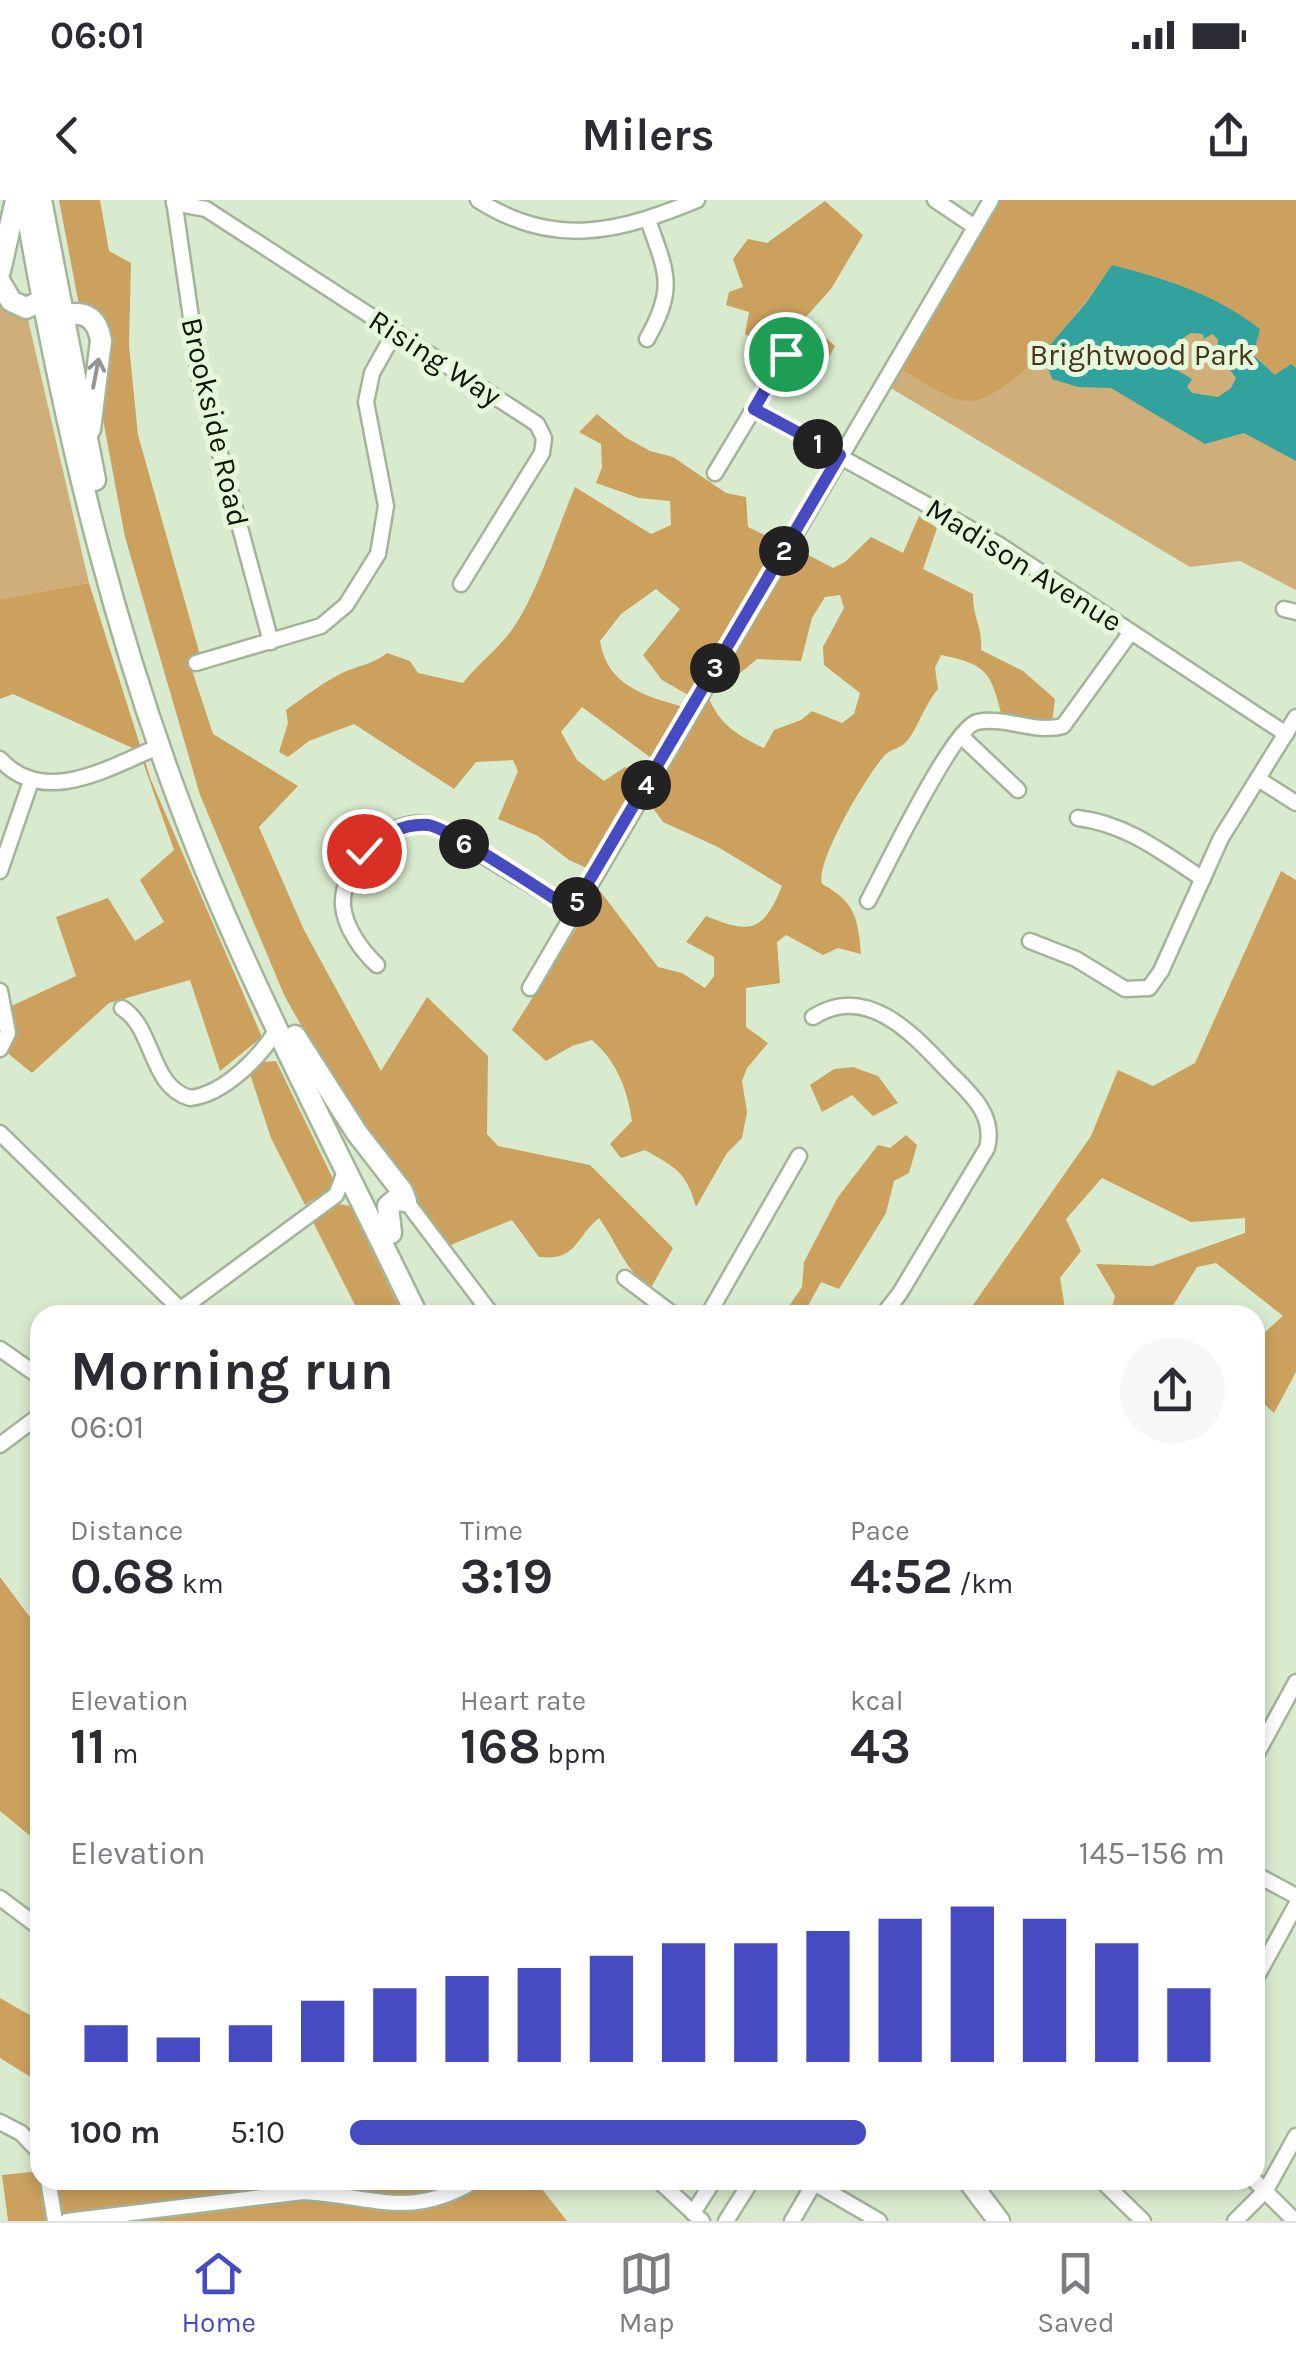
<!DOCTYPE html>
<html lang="en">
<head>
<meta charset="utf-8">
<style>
	body { margin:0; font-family:Karla,sans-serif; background:#f7f7f7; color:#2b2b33; height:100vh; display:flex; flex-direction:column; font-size:38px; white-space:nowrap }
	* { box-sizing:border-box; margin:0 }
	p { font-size:32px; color:#7c7c81 }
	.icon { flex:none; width:55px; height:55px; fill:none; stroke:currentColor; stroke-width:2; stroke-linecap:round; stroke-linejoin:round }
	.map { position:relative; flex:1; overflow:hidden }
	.side { position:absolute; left:30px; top:1105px; width:1235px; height:885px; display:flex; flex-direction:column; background:#fff; border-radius:30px; box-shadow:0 5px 15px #0003 }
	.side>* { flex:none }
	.pin { position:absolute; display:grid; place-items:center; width:85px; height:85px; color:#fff; margin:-42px; border:5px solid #fff; border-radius:50%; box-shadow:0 2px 10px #0007 }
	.km { position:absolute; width:50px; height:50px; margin:-25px; border-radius:50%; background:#222; color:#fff; font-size:28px; line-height:50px; text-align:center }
	.round { display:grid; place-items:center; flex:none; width:105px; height:105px; border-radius:52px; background:#f7f7f7 }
	.headline { display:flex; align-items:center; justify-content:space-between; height:170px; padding:0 40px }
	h1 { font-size:55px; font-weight:700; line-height:75px }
	.stats { display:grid; grid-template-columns:repeat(3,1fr); gap:15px; height:170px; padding:10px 40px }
	.stats div { display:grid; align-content:center }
	.stats b { font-size:50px; font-weight:700 }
	.stats small { font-size:28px; font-weight:400 }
	.stats p { font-size:28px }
	.chart { height:280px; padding:20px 40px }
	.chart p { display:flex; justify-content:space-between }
	.chart svg { width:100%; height:180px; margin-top:10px; stroke:#474bc1; stroke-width:6 }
	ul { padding:0 40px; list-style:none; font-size:32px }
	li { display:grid; grid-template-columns:160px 120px 1fr; align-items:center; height:75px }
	li i { height:25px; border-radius:12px; background:#474bc1 }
	.status { display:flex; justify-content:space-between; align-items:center; height:70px; padding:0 50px; background:#fff; direction:ltr }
	.status svg { height:28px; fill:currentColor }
	header { display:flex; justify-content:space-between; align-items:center; height:130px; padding:0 40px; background:#fff; font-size:45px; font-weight:700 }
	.menu { display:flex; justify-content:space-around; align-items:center; height:140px; border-top:2px solid #e1e1e2; background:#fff; font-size:28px; color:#7c7c81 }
	.menu a { display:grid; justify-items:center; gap:5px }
	.menu .on { color:#474bc1 }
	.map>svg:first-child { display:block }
	.green { fill:#d0ae7a }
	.forest { fill:#cca15e }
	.water { fill:#31a29d; fill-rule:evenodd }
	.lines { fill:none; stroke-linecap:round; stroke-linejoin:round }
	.minor-casing { stroke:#a3b499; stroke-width:19 }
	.highway-casing { stroke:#a3b499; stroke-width:25 }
	.minor { stroke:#fff; stroke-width:14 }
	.highway { stroke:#fff; stroke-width:20 }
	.oneway { stroke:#939692 }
	.route-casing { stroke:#fff; stroke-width:20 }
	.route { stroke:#474bc1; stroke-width:12 }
	.labels { text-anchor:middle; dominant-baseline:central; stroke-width:10; stroke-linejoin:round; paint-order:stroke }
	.park-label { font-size:30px; fill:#483518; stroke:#e6f8db }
	.street-label { font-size:30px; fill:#10160c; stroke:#e6f8db }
</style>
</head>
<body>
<div class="status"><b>06:01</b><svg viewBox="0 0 49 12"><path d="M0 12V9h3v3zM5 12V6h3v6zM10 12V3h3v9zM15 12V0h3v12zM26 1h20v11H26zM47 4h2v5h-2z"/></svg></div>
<header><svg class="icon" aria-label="back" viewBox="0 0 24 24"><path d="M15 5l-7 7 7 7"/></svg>Milers<svg class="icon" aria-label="share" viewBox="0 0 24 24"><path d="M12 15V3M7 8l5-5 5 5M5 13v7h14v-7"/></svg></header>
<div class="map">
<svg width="1296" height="2021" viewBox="0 0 1296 2021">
	<rect width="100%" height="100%" fill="#d9ebce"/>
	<!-- green -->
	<g class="green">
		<path d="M999,0H1296V390L1240,361L1190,367L889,187Z"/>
		<path d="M0,94L26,111L89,383L0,399Z"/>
	</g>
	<!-- forest -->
	<g class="forest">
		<path d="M59,0H100L109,51L131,63L129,145L138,235L202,462L191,467L213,534L298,586L259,627L304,730L381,871L427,797L488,856L487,934L498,946L590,965L673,1048L651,1088C626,1073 616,1041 599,1018C574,1039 577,1061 539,1057L512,1020L448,1046L361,930L285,797L200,595L125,337L101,209L112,134L100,111L79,105Z"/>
		<path d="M999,0H1296V168L1291,165L1275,175L1253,155L1260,129L1112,65C1088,100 1013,201 969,201C948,201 918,178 899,168Z"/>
		<path d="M825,1L863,35L831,89L804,119L835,146L825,164L798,174L776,153L745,134L749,112L726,105L729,92L743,87L733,59L748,39L767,43Z"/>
		<path d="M597,214L625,237L650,251L673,257L726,293L746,297L748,327L779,342L742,412L690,496L662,480L643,455L680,409L656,389L621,414L600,441C607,486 645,496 684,507L654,560L582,507L561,532L577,560L604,581L625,567L644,576L589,669L569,660L538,636L498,619L518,571L513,560L476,562L454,589L354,524L309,541L288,557L279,552L288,523L286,510C304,497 322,483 342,473C359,465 372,465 387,453L410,461L418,473L463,483C478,464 497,450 511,431C537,396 557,329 575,287L651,334L671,325L670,301L639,298L596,283L602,267L601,244L579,232Z"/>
		<path d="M919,316L937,328L923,369L973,394C972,415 983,428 981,450L1023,471L1055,499L1052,523L1001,513C991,471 985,464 941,455L935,468L938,489C925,504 916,532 906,542C901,548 892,549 886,554C869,571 815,662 822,684C855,702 858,717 861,754L838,748L823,755L786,735L777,742L780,783L746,788V827L768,843L747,868L742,881L747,912L742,938L727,953L696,1007C686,971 676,968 645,950L621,958L610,944L632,921C627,888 617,862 592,840L572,846L546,861L512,830L600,691L658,767L682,773L705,788L714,776V757L686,742L706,716C750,734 763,733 782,686L718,647L663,622L647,600L706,489C715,521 734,534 764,548L774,530L801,520L812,511L842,523L854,514L860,493L824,465L823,447L844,408L840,395L825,397L812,418L801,461L757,459L739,474L727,468L797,349L833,368L845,362L871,337L903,353Z"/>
		<path d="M89,383L151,580L262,837L220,871L190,780L109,803L32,873L0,847L7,808L76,776L56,717L108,698L135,741L164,722L140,680L174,650L139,551L13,494L0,499V399Z"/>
		<path d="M1281,671L1296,680V1172L1274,1213L1255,1196V1141L1283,1116L1216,1063L1197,1067L1167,1115H1110L1115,1096L1096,1064L1152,1066L1245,1033V1018L1191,1022L1102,978L1066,1019L1081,1051L1060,1078L1066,1115H966L1091,936L1118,870L1153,886L1195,863Z"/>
		<path d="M276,861L336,985L305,1005L271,938L250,874L263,862Z"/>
		<path d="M853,867L878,876L898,903L873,916L852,895L822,912L810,885L834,869Z"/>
		<path d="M906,935L917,945L909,973L894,981L886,1013L839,1089L821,1082L803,1115H783L802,1087L804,1062L838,997L878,945L890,948Z"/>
		<path d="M338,1004L350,1006L403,1115H360L313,1022Z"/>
		<path d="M0,1377L32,1420L40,1424V1644L0,1611Z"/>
		<path d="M0,1798L40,1821V1883L0,1858Z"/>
		<path d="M40,1971V1980H535L567,2021H8L2,1975Z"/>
	</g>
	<!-- water -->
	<path class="water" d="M1112,65C1166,79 1215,94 1260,129L1253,155L1275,175L1291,164L1296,168V261L1244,233L1205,244L1111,188L1078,187L1052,179L1043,153L1086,103ZM1191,133L1203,134L1204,139L1212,134L1218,139L1217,153L1236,178L1231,188L1218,197L1192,193L1187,187L1192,179L1173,168L1176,165L1172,154L1175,143Z"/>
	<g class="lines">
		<defs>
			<g id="minor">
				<path d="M174,0L200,180L271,442"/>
				<path d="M478,0C554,49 620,32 697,0"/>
				<path d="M935,0L975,27"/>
				<path d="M174,3L206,9L537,224L544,238L542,253L461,384"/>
				<path d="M647,139C676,88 667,73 648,20"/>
				<path d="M754,209L998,344L1286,534"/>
				<path d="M715,273L786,155"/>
				<path d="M1284,409L1296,412"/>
				<path d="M196,463L321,426L346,405L378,354L386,306L366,202L372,173L395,132"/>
				<path d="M961,536L1018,590"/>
				<path d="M0,559C44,608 110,567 160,546"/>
				<path d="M1258,579L1296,603"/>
				<path d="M1078,618C1127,624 1163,653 1203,679"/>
				<path d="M0,671L31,581"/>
				<path d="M868,701C883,673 953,527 977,522C1006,516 1034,534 1063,526L1131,432"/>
				<path d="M1030,741L1076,759L1125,789L1149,788L1161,771L1221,638L1296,517"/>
				<path d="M377,765C362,751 345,728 343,706C340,665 392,611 434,626C448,631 462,643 474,650C507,670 539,690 572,710"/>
				<path d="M530,788L991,0"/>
				<path d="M0,791L8,833L0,849"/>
				<path d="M122,808C155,829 149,886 190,898C225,894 261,856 278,828"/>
				<path d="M813,817C866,783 912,833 946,869C968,892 996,913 987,948L900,1093L883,1115"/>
				<path d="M0,933L180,1109"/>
				<path d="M406,1001L492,1115"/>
				<path d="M625,1078L674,1115"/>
				<path d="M173,1115L336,995L346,969"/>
				<path d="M708,1115L799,956"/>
				<path d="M0,1149L40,1177"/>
				<path d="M0,1245L40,1215"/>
				<path d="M1255,1557L1296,1482"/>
				<path d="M1255,1674L1296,1696"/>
				<path d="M0,1698L40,1728"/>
				<path d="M1255,1780L1296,1705"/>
				<path d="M0,1922L21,1933L40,1953"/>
				<path d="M48,1980L55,2021"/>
				<path d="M658,1980L702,2021"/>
				<path d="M1101,1980L1143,2021"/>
				<path d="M1254,1980L1295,2021"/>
				<path d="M814,1983L879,2021"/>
				<path d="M693,2013L714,1980"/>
				<path d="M67,2021L303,1992C372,1995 409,2021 476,1980"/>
				<path d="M726,2021L752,1980"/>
				<path d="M792,2021L816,1980"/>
				<path d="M1235,2021L1266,1990L1296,1936"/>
			</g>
			<g id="highway">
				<path d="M25,0C64,231 119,461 209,678C271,826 347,970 417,1115"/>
				<path d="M41,0L95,280"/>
				<path d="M0,71L16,0"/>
				<path d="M0,82L11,101L26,108L52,96"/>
				<path d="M49,118C76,111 96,109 101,141L90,229"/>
				<path d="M295,836L357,933L402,991L406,1001L395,1000L388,1006L391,1033"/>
				<path d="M968,1980L999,2021"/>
			</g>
		</defs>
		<!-- minor casing -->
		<use href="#minor" class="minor-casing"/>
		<!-- highway casing -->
		<use href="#highway" class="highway-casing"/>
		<!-- minor -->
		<use href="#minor" class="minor"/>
		<!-- highway -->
		<use href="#highway" class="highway"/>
	</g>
	<!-- one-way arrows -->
	<defs><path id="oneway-shaft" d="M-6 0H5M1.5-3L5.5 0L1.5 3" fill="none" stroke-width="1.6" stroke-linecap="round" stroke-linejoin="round" transform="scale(2.5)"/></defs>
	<use class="oneway" href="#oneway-shaft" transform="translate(96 173) rotate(-79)"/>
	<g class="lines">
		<defs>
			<path id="route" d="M364,651C382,636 403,623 428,625C448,627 548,695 572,710L840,255L754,209L786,154"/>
		</defs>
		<!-- route casing -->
		<use href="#route" class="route-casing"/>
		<!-- route -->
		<use href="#route" class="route"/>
	</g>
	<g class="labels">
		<!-- park labels -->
		<g class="park-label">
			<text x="1142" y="155">Brightwood Park</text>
		</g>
		<!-- street labels -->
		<g class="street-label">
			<text transform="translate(435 158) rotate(33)">Rising Way</text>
			<text transform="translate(215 222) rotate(77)">Brookside Road</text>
			<text transform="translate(1024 365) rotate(32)">Madison Avenue</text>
		</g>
	</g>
</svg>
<div class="pin" style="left:786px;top:154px;background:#1e9e55"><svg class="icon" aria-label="arrive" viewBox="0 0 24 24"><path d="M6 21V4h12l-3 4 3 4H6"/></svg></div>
<div class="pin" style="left:364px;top:651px;background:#d93025"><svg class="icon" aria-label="check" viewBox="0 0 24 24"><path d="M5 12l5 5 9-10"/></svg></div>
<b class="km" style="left:818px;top:244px">1</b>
<b class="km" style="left:784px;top:351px">2</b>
<b class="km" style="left:715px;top:468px">3</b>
<b class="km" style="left:646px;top:585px">4</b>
<b class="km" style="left:577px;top:702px">5</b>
<b class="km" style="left:464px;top:644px">6</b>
<section class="side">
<div class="headline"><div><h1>Morning run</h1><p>06:01</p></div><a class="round"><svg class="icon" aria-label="share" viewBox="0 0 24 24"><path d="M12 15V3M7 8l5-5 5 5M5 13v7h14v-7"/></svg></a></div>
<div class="stats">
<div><p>Distance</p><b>0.68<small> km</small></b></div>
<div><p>Time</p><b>3:19</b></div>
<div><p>Pace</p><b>4:52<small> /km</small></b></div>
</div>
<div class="stats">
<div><p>Elevation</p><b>11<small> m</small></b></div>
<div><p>Heart rate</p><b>168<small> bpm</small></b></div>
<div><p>kcal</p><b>43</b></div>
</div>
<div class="chart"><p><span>Elevation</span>145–156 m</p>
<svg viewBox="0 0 160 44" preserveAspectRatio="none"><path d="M5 44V35M15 44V38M25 44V35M35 44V29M45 44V26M55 44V23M65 44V21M75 44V18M85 44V15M95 44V15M105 44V12M115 44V9M125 44V6M135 44V9M145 44V15M155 44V26"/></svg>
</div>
<ul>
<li><b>100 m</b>5:10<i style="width:59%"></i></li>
</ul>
</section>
</div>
<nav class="menu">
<a class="on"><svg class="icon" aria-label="home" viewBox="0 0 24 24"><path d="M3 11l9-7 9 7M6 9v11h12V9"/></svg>Home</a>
<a><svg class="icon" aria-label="map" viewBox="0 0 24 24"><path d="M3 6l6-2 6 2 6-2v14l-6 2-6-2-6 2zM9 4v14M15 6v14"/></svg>Map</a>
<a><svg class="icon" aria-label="saved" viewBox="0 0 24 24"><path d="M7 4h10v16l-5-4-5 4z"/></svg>Saved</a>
</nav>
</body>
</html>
